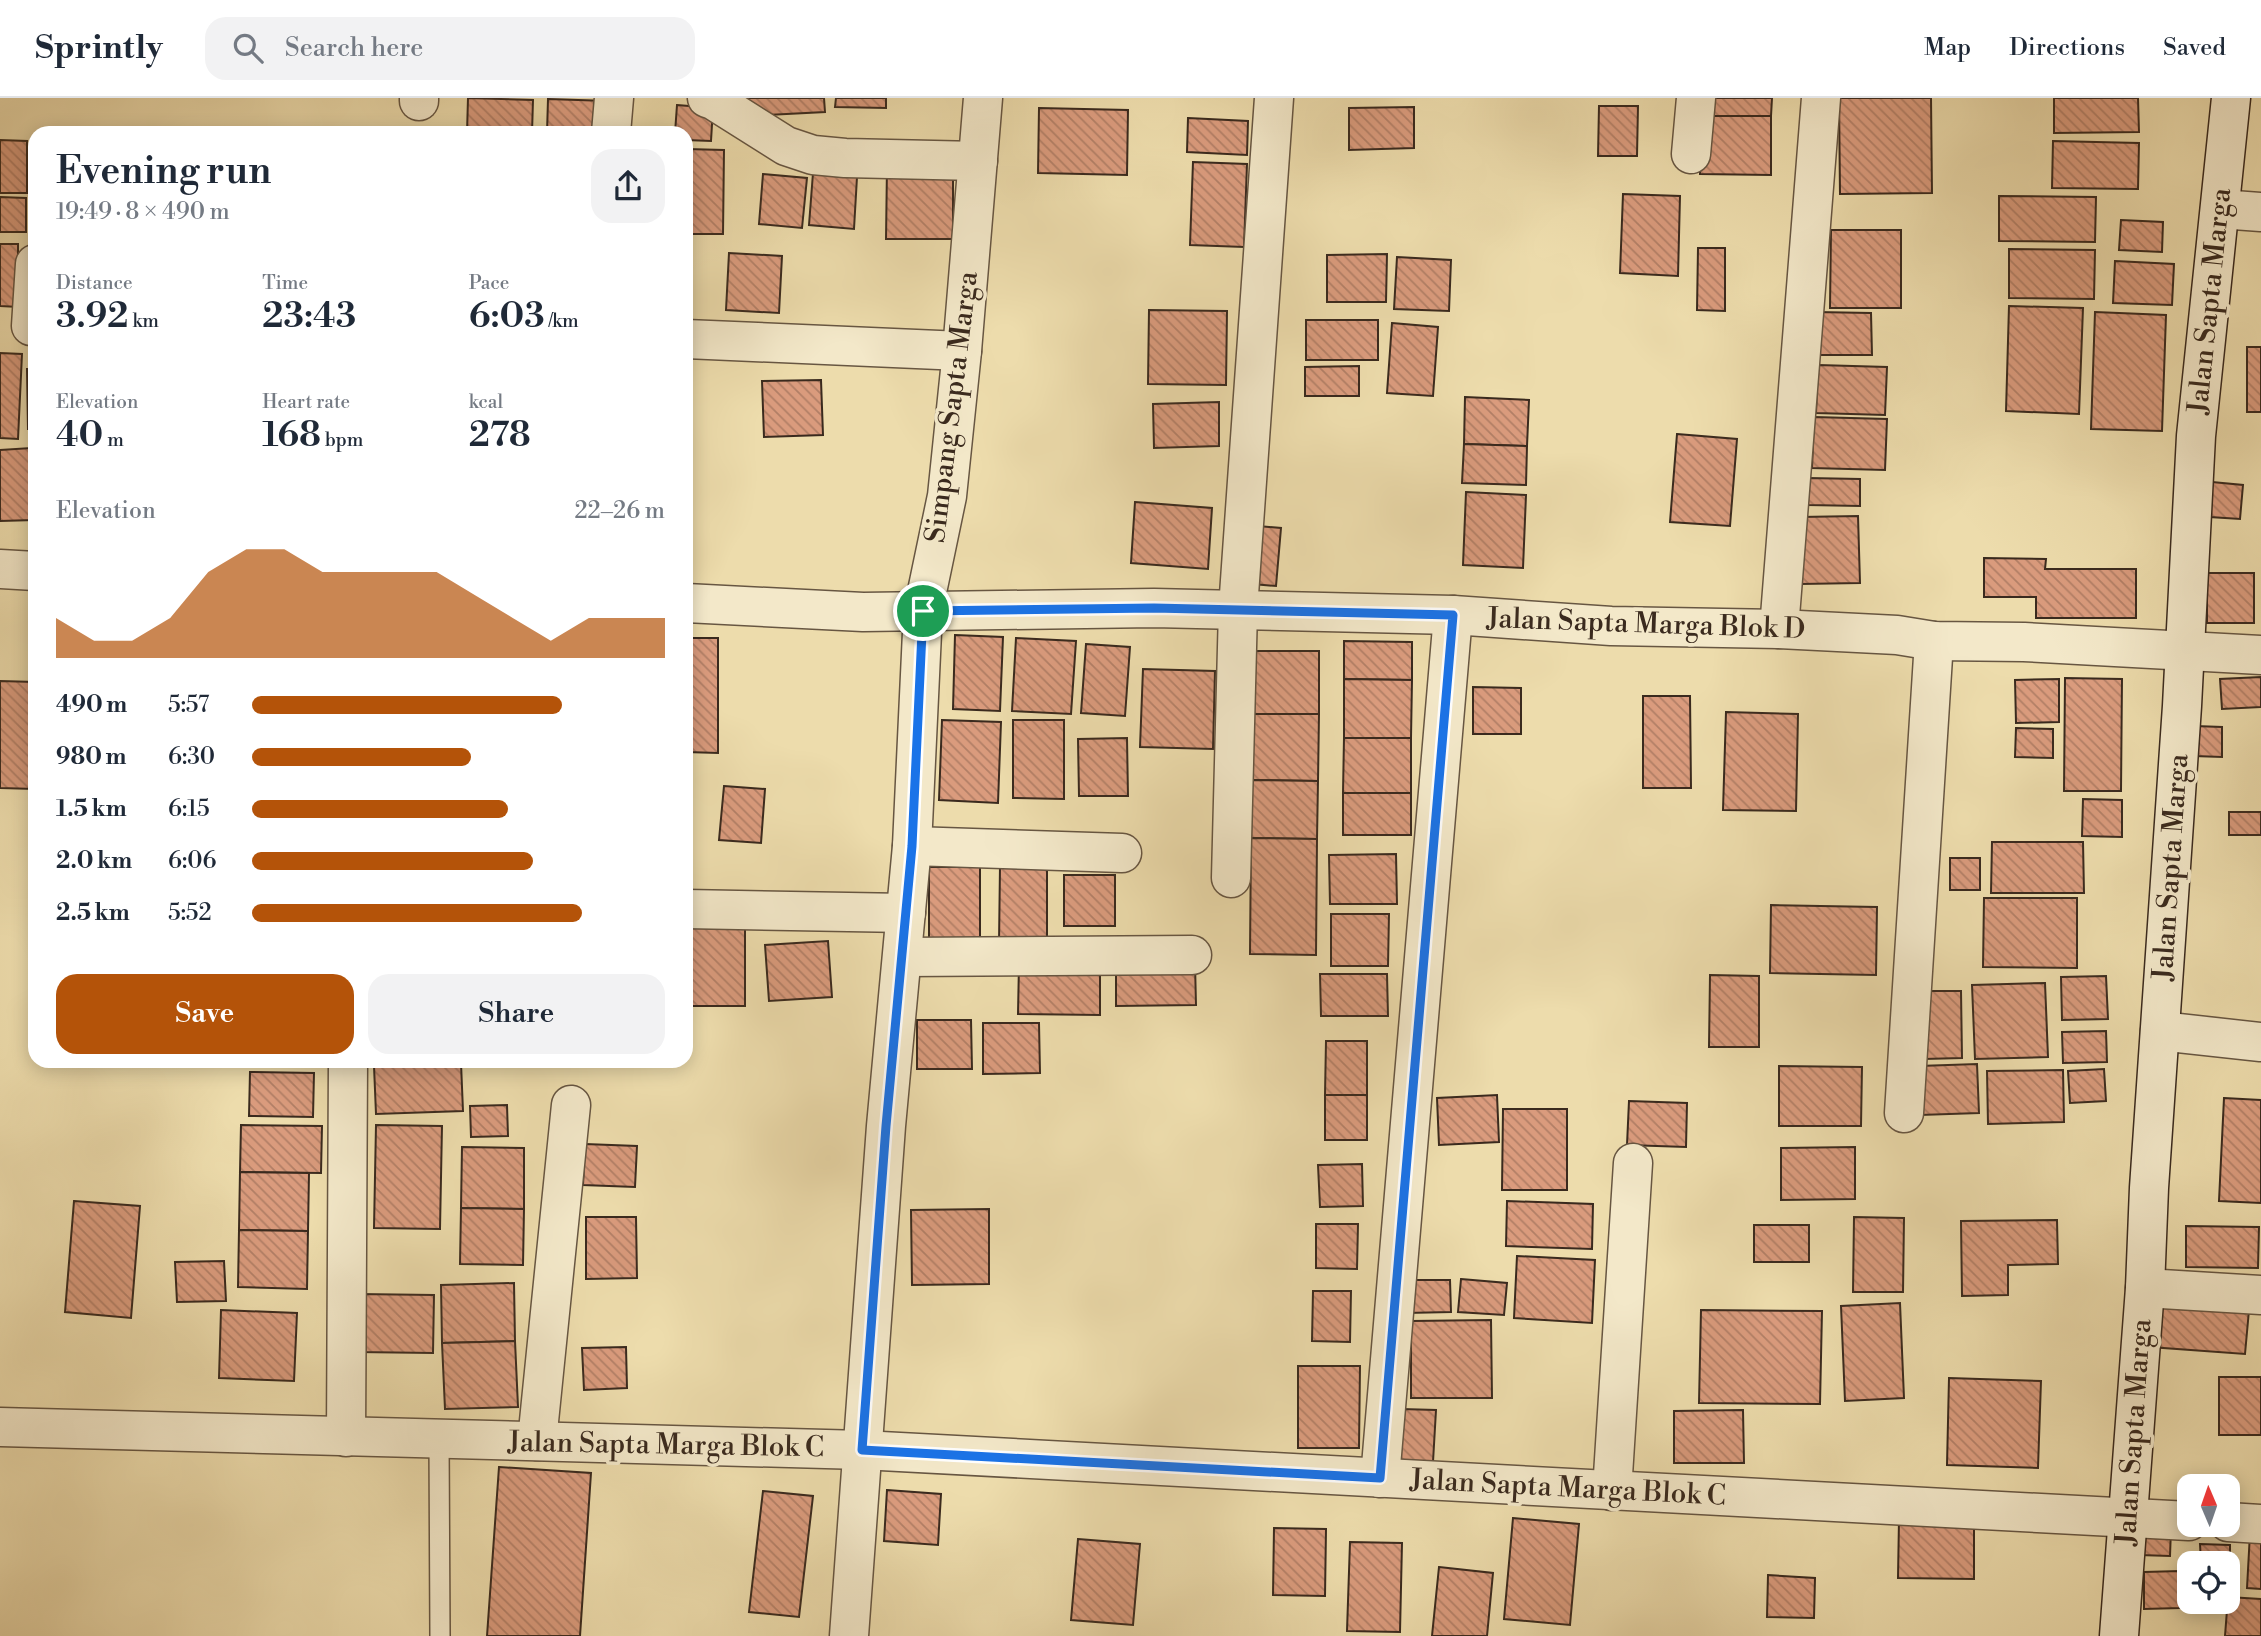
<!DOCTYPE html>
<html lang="en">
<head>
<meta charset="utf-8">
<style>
	body { margin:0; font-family:"Libre Bodoni",serif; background:#f2f2f3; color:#1f2937; height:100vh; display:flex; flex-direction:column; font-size:26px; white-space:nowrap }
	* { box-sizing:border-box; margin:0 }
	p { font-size:23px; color:#747a83 }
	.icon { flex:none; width:38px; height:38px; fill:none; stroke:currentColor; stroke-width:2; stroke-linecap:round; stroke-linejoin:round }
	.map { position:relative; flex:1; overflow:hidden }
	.side { position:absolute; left:28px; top:28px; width:665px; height:942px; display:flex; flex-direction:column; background:#fff; border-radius:21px; box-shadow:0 4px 18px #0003 }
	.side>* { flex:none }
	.needle { width:46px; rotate:358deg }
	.tools { position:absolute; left:2177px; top:1376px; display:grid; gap:14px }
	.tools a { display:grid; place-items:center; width:63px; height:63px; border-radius:14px; background:#fff; box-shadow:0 4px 18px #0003; font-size:35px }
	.pin { position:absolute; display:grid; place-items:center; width:60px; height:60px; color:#fff; margin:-30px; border:4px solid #fff; border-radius:50%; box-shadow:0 2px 7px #0007 }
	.round { display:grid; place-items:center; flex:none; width:74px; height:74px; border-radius:21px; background:#f2f2f3 }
	.headline { display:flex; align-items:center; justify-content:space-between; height:119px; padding:0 28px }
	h1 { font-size:38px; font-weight:600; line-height:52px }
	.stats { display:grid; grid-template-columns:repeat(3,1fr); gap:10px; height:119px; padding:7px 28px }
	.stats div { display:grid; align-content:center }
	.stats b { font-size:35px; font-weight:600 }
	.stats small { font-size:19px; font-weight:400 }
	.stats p { font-size:19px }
	.chart { height:196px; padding:14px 28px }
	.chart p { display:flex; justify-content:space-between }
	.chart svg { width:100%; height:126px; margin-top:7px; fill:#b45309; opacity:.7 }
	.button { display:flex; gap:14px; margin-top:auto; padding:14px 28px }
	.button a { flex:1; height:80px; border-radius:21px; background:#b45309; color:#fff; font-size:28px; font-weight:600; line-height:80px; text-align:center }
	.button a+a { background:#f2f2f3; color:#1f2937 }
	ul { padding:0 28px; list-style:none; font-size:23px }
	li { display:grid; grid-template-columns:112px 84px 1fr; align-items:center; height:52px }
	li i { height:18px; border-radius:9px; background:#b45309 }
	header { display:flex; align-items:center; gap:42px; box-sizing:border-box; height:98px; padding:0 35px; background:#fff; border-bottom:2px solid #e0e1e3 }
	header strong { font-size:33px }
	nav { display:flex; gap:38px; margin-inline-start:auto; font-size:24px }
	.search { width:490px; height:63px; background:#f2f2f3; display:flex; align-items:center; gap:18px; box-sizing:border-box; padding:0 24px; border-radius:21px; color:#747a83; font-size:26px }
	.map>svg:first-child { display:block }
	.building { fill:url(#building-back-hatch); stroke:#3a2a1e; stroke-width:2 }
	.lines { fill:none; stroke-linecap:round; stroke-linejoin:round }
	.lane-casing { stroke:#675642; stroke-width:22 }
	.street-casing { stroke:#675642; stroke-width:41 }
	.secondary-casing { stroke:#3a2a1e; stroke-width:41 }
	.lane { stroke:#f3e8c9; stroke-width:19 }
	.street { stroke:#f3e8c9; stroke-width:38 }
	.secondary { stroke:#f3e8c9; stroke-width:38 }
	.route-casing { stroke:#fff; stroke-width:14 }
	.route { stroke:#1a73e8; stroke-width:9 }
	.labels { text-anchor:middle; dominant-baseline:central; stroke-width:7; stroke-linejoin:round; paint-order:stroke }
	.street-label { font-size:28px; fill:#3a2a1e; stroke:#f3e8c9 }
</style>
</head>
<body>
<header>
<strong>Sprintly</strong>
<div class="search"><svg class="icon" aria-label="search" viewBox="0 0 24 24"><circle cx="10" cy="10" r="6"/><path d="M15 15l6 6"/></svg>Search here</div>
<nav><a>Map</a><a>Directions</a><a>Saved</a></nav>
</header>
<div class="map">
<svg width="2261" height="1538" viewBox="0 0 2261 1538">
	<defs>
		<pattern id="building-back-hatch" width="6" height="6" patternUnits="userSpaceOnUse" patternTransform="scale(1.75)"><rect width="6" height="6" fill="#da9b7d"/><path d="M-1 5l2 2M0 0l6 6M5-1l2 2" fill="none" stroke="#b27f66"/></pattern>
	</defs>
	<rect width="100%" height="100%" fill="#eddcac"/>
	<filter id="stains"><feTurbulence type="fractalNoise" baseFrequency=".00286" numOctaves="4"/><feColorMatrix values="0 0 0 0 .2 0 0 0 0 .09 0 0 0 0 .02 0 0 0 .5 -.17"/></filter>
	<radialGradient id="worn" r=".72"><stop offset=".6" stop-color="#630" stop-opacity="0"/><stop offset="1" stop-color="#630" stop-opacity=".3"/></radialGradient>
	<!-- building -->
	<g class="building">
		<path d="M468,0L533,2L532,35H467Z"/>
		<path d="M748,0H824L825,14L749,18Z"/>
		<path d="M836,0H886V10L835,9Z"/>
		<path d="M1713,0H1772L1771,18H1713Z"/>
		<path d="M1839,0H1931L1932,95L1840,96Z"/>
		<path d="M2054,0H2138L2139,34L2054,35Z"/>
		<path d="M548,1L608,3L607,35H547Z"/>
		<path d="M677,7L713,10L711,43L686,42V35H675Z"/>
		<path d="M1599,8H1638L1637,58H1598Z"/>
		<path d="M1414,9V50L1349,52V10Z"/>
		<path d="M1039,10L1128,12L1127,77L1038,75Z"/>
		<path d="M1701,18H1771V77L1700,76Z"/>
		<path d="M1188,20L1248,23L1247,57L1187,54Z"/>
		<path d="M0,42L27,43V95H0Z"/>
		<path d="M2053,43L2139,45L2138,91L2052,90Z"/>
		<path d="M686,51L724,52L723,136H686Z"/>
		<path d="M1193,64L1247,66L1244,149L1190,147Z"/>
		<path d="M887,68L953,69V141H886Z"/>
		<path d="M813,75L857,79L854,131L809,127Z"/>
		<path d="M763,76L807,80L802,130L759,126Z"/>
		<path d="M1623,96L1680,98L1678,178L1620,175Z"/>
		<path d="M1999,98L2096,99L2095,144L1999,143Z"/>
		<path d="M0,99L26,100V134H0Z"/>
		<path d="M2121,122L2163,124L2162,154L2119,152Z"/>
		<path d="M1831,132H1901V210H1830Z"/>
		<path d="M0,146H18V209L0,208Z"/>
		<path d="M1698,150H1725V213L1697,212Z"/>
		<path d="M2009,151L2095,152L2094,201L2009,200Z"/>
		<path d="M729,155L782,158L779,215L726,212Z"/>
		<path d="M1387,156L1386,204H1327V157Z"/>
		<path d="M1397,159L1451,162L1449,213L1394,211Z"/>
		<path d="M2115,163L2174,166L2172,207L2113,205Z"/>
		<path d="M2009,208L2083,210L2079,316L2006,313Z"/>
		<path d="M1149,212L1227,213L1226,287L1148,286Z"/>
		<path d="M1816,214L1871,215L1872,257H1816Z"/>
		<path d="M2095,214L2166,217L2162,333L2091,331Z"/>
		<rect x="1306" y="222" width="72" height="40"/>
		<path d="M1392,225L1438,229L1433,298L1387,295Z"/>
		<rect x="2247" y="249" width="14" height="65"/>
		<path d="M0,255L22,256L18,341L0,340Z"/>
		<path d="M1818,267L1887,269L1885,317L1816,315Z"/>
		<path d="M1359,268V298H1305V269Z"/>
		<path d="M27,271H35V331H28Z"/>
		<path d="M821,282L823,337L764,339L762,283Z"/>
		<path d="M1465,299L1529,302L1527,348L1464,346Z"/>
		<path d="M1219,304V348L1154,350L1153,306Z"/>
		<path d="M1814,319L1887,321L1885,372L1812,370Z"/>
		<path d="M1677,336L1737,341L1730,428L1670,424Z"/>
		<path d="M1464,346L1527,348L1526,387L1462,385Z"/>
		<path d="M31,350L34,422L0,423V352Z"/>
		<path d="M1808,380L1860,381V408L1808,407Z"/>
		<path d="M2212,384L2243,387L2240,421L2210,419Z"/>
		<path d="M1466,394L1526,397L1523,470L1463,467Z"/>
		<path d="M1135,404L1212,410L1208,471L1131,465Z"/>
		<path d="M1858,418L1860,485L1801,486L1800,419Z"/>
		<path d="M1258,428L1281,430L1276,488L1253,486Z"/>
		<path d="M1984,460L2046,461L2045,471H2136V520H2036V499H1984Z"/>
		<rect x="2207" y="475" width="47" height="50"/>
		<path d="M955,537L1003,539L1000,613L953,611Z"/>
		<path d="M686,540H718V655L686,654Z"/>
		<path d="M1016,540L1076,543L1071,616L1012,613Z"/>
		<path d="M1344,543L1412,544V582L1344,581Z"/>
		<path d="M1086,546L1130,549L1125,618L1081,615Z"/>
		<rect x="1253" y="553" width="66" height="63"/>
		<path d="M1143,571L1215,573L1213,651L1140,649Z"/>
		<path d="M2261,579V609L2222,611L2220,581Z"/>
		<path d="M2065,580L2122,581L2121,693H2064Z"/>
		<path d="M1344,581L1412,582L1411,640H1344Z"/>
		<path d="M2059,581V624L2016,625L2015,582Z"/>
		<path d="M0,583L35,584V691L0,690Z"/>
		<path d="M1473,589L1521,590V636H1473Z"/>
		<path d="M1643,598H1690L1691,690H1643Z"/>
		<path d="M1726,614L1798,616L1796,713L1723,712Z"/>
		<path d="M1253,616H1319L1318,683L1252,682Z"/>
		<path d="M942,622L1001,624L998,705L939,702Z"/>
		<path d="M1013,622H1064V701L1013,700Z"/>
		<path d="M2195,628L2222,629V659L2194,658Z"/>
		<path d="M2016,630L2053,631V660L2015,659Z"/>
		<path d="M1127,640L1128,698H1079L1078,641Z"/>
		<path d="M1344,640H1411V695H1343Z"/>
		<path d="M1252,682L1318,683L1317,741L1251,740Z"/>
		<path d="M724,688L765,691L761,745L719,742Z"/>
		<rect x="1343" y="695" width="68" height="42"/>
		<path d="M2083,701L2122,702V739L2082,738Z"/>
		<rect x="2229" y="714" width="32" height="23"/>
		<path d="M1251,740L1317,741L1316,857L1250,856Z"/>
		<path d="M1992,744H2083L2084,795H1991Z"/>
		<path d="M1396,756L1397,806H1330L1329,757Z"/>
		<rect x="1950" y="760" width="30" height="32"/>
		<path d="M1000,768H1047V846H999Z"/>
		<rect x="929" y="769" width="51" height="74"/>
		<rect x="1064" y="777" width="51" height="51"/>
		<path d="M1984,800H2077V870L1983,869Z"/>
		<path d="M1771,807L1877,809L1876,877L1770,875Z"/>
		<path d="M1331,816H1389L1388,868H1331Z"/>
		<rect x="686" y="826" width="59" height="82"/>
		<path d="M828,843L832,899L769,903L765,847Z"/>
		<path d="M1019,865L1100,866V917L1018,916Z"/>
		<path d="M1195,865L1196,907L1116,908V867Z"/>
		<path d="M1320,876H1387L1388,918H1321Z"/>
		<path d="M1710,877L1759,878V949H1709Z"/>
		<path d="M2106,878L2108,921L2062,922L2061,879Z"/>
		<path d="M2045,885L2048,959L1975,961L1972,887Z"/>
		<path d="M1923,893H1961L1962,960L1924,961Z"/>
		<path d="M917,922H971L972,971H917Z"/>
		<path d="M983,925H1039L1040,975L983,976Z"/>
		<path d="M2106,933L2107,964L2063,965L2062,934Z"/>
		<path d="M1326,943H1367V997H1325Z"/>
		<path d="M238,962H311L310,969L238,966Z"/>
		<path d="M374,962H461V965L374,968Z"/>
		<path d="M461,965L463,1013L376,1016L374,968Z"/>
		<path d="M1977,966L1979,1015L1920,1017L1919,968Z"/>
		<path d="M1779,968L1862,969L1861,1028H1779Z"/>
		<path d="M2104,971L2106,1003L2070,1005L2068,973Z"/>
		<path d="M2063,972L2064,1024L1988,1026L1987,973Z"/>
		<path d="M250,974L314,975L313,1019L249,1018Z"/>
		<rect x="1325" y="997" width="42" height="45"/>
		<path d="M1497,997L1499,1044L1439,1047L1437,1000Z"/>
		<path d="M2224,1000L2261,1002V1105L2219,1103Z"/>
		<path d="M1629,1003L1687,1005L1686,1049L1627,1047Z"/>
		<path d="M507,1007L508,1038L471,1039L470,1008Z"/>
		<path d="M1503,1011H1567V1092H1502Z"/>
		<path d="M241,1027L322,1028L321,1075L240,1074Z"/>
		<path d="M376,1027L442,1028L440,1131L374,1130Z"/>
		<path d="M585,1046L637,1048L635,1089L583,1087Z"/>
		<path d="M462,1049L524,1050V1111L461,1110Z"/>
		<path d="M1855,1049V1101L1781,1102V1050Z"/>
		<path d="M1362,1066L1363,1108L1320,1109L1318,1067Z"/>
		<path d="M240,1074L309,1075L308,1133L239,1132Z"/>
		<path d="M74,1103L140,1108L131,1220L65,1214Z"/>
		<path d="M1507,1103L1593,1106L1592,1151L1506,1148Z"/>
		<path d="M461,1110L524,1111L523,1167L460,1166Z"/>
		<path d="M989,1111V1186L912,1187L911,1112Z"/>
		<path d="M586,1119H636L637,1180L586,1181Z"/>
		<path d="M1854,1119L1904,1120L1903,1194H1853Z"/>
		<path d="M2057,1122L2058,1166L2008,1167V1197L1962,1198L1961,1123Z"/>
		<path d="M1316,1126H1358L1357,1171L1316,1170Z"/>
		<rect x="1754" y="1127" width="55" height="37"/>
		<path d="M2186,1128L2259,1129L2258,1170L2186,1169Z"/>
		<path d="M239,1132L308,1133L307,1191L238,1189Z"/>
		<path d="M1517,1158L1595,1162L1592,1225L1514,1220Z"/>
		<path d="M224,1163L226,1203L177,1204L175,1164Z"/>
		<path d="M1461,1181L1507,1185L1504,1217L1458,1214Z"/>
		<path d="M1405,1182H1450L1451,1214L1406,1215Z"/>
		<path d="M514,1185L515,1243L442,1245L441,1187Z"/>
		<path d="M1313,1193H1351L1350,1244L1312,1243Z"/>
		<path d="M2155,1193L2250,1201L2245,1256L2150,1249Z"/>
		<path d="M358,1196L434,1197L433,1255L357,1254Z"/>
		<path d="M1900,1205L1904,1300L1845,1303L1841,1208Z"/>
		<path d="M221,1212L297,1215L294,1283L219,1280Z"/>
		<path d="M1701,1212L1822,1213L1820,1306L1699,1305Z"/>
		<path d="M1491,1222L1492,1300H1411V1223Z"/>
		<path d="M515,1243L518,1309L445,1311L442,1245Z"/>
		<path d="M626,1249L627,1290L584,1292L582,1250Z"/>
		<path d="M1298,1268H1360L1359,1350H1298Z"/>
		<rect x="2219" y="1279" width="42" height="58"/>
		<path d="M1949,1280L2041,1283L2038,1370L1947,1367Z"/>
		<path d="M1401,1311L1436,1312L1433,1364L1399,1363Z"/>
		<path d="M1743,1312L1744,1365H1674V1313Z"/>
		<path d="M499,1369L591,1375L580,1538H487Z"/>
		<path d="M887,1392L941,1396L938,1447L884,1443Z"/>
		<path d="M763,1393L813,1398L799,1519L749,1514Z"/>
		<path d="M1513,1420L1579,1426L1570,1527L1504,1521Z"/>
		<path d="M1899,1421H1974V1481L1898,1480Z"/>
		<path d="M2140,1429L2171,1431L2170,1458L2139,1457Z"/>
		<path d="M1274,1430L1326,1431L1325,1498L1273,1497Z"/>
		<path d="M2250,1435L2261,1436V1491L2247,1490Z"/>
		<path d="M1078,1441L1140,1446L1133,1527L1071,1522Z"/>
		<path d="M1350,1444L1402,1445L1400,1534L1347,1533Z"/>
		<path d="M2200,1446L2230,1447V1470H2228V1465H2201Z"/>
		<path d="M1439,1469L1493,1475L1487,1538H1432Z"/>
		<path d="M2180,1473V1510L2144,1511V1474Z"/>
		<path d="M1768,1477L1815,1480L1814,1520L1767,1519Z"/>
		<path d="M2228,1499L2261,1501V1538H2225Z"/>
	</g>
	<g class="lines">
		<defs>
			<path id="lane" d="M439,1341L440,1538"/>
			<g id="street">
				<path d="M707,0L713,2L786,48L813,57L845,60L978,63"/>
				<path d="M419,3V0"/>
				<path d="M611,35L614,0"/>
				<path d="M1691,56L1696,0"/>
				<path d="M2220,111L2261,114"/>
				<path d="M31,228L35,166"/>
				<path d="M686,241L962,253"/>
				<path d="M0,471L35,473"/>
				<path d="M686,505L863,514L1154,510L1453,517L1611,528L1779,531L1897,537L1934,543L2024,544L2261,557"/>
				<path d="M1779,531L1821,0"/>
				<path d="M912,748L1122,755"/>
				<path d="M1231,780L1238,511L1274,0"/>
				<path d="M686,811L906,815"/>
				<path d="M903,859L1192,857"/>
				<path d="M2160,933L2261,944"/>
				<path d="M1904,1015L1934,543"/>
				<path d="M2145,1190L2261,1197"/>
				<path d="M0,1329L862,1352L2189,1423"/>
				<path d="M346,1339L348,962"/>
				<path d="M537,1343L571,1007"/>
				<path d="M1380,1380L1453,517"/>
				<path d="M1612,1393L1633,1065"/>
				<path d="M2228,1424L2261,1426"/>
				<path d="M849,1538L886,1028L912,748L923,513L947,398L962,253L983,0"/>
			</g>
			<path id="secondary" d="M2119,1538L2145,1190L2149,1090L2182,608L2196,338L2231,0"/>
		</defs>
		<!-- lane casing -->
		<use href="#lane" class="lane-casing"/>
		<!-- street casing -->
		<use href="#street" class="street-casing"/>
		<!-- secondary casing -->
		<use href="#secondary" class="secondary-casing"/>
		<!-- lane -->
		<use href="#lane" class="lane"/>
		<!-- street -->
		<use href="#street" class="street"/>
		<!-- secondary -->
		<use href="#secondary" class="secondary"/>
	</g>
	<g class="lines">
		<defs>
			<path id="route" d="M1154,510L1453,517L1380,1380L862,1352L886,1028L912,748L923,513Z"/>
		</defs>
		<!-- route casing -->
		<use href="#route" class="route-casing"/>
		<!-- route -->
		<use href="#route" class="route"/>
	</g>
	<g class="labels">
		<!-- street labels -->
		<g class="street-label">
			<text transform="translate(2210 203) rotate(-84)">Jalan Sapta Marga</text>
			<text transform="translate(952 309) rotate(-83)">Simpang Sapta Marga</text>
			<text transform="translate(1646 526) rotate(2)">Jalan Sapta Marga Blok D</text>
			<text transform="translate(2171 769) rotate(-86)">Jalan Sapta Marga</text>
			<text transform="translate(2134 1334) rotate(-86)">Jalan Sapta Marga</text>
			<text transform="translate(666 1347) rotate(1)">Jalan Sapta Marga Blok C</text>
			<text transform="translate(1568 1390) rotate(3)">Jalan Sapta Marga Blok C</text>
		</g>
	</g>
	<rect width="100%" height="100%" filter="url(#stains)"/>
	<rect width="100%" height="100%" fill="url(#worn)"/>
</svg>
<div class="tools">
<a><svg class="needle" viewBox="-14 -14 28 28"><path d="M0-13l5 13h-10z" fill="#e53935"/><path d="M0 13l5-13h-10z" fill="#747a83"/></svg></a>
<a><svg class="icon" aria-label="locate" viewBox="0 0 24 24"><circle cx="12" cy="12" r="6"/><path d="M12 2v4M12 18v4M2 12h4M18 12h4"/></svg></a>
</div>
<div class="pin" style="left:923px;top:513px;background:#1e9e55"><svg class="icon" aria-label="arrive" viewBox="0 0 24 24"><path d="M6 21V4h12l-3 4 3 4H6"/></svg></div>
<section class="side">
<div class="headline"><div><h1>Evening run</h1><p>19:49 · 8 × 490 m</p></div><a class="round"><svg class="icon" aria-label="share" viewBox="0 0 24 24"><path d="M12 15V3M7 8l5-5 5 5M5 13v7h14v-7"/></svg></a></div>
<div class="stats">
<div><p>Distance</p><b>3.92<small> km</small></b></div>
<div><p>Time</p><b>23:43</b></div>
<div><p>Pace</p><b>6:03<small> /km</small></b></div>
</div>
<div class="stats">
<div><p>Elevation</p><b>40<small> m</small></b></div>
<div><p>Heart rate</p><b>168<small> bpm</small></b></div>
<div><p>kcal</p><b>278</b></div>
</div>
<div class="chart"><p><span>Elevation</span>22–26 m</p>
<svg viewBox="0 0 160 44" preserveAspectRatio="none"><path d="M0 44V30L10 38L20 38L30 30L40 14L50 6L60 6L70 14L80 14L90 14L100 14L110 22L120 30L130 38L140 30L150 30L160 30V44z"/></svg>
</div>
<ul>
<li><b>490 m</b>5:57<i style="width:75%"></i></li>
<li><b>980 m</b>6:30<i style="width:53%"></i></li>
<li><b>1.5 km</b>6:15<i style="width:62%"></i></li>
<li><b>2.0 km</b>6:06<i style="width:68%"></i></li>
<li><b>2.5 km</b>5:52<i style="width:80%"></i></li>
</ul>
<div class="button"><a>Save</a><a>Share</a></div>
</section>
</div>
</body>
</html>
